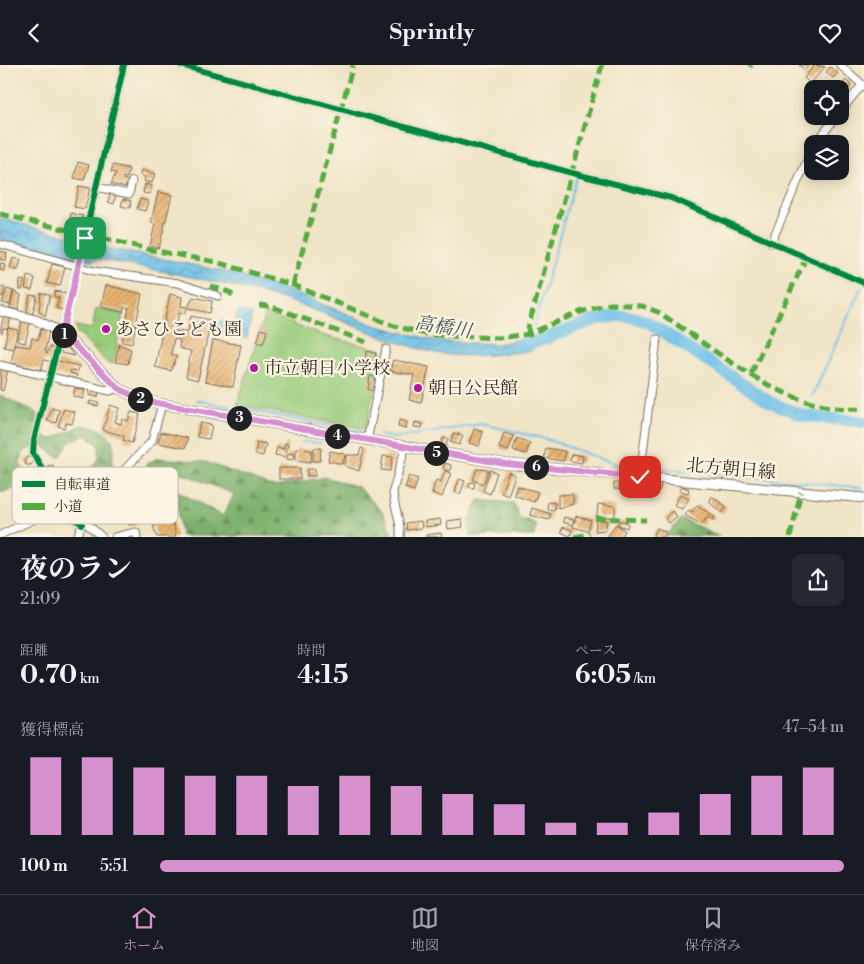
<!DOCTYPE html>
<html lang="ja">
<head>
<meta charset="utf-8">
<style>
	body { margin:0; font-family:"Libre Bodoni","Noto Serif JP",serif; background:#242831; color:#f1f3f6; height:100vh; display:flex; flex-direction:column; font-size:19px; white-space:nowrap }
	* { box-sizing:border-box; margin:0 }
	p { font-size:16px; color:#9ea1a6 }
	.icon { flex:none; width:28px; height:28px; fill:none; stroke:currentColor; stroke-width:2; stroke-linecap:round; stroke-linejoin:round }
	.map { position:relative; height:472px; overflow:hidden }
	.panel { display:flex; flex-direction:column; background:#171b24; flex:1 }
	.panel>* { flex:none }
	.fabs { position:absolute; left:804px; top:15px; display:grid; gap:10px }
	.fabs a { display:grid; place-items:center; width:45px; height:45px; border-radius:10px; background:#171b24; box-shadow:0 2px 12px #0003; font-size:25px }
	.pin { position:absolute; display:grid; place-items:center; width:42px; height:42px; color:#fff; margin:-21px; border-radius:10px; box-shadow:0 2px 8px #0006 }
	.km { position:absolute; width:25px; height:25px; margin:-12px; border-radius:50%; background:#222; color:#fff; font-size:14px; line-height:25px; text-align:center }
	.round { display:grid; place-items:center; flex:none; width:52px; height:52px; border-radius:10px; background:#242831 }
	.summary { display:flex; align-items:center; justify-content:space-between; height:85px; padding:0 20px }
	h1 { font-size:28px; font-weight:700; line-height:38px }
	.stats { display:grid; grid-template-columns:repeat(3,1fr); gap:8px; height:85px; padding:5px 20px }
	.stats div { display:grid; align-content:center }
	.stats b { font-size:25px; font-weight:700 }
	.stats small { font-size:14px; font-weight:400 }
	.stats p { font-size:14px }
	.chart { height:140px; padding:10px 20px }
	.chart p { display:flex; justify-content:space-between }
	.chart svg { width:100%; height:90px; margin-top:5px; stroke:#d690ce; stroke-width:6 }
	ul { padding:0 20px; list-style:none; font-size:16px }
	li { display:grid; grid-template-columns:80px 60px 1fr; align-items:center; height:38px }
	li i { height:12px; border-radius:6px; background:#d690ce }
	header { display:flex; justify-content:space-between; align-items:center; height:65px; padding:0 20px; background:#171b24; font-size:22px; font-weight:700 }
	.dock { display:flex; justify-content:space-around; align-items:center; height:70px; border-top:1px solid #363941; background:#171b24; font-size:14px; color:#9ea1a6 }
	.dock a { display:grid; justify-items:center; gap:2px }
	.dock .current { color:#d690ce }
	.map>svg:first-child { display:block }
	.grass { fill:url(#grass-tufts); stroke:#6a7b4d }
	.forest { fill:url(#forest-firs); stroke:#5b6d45 }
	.pitch { fill:#9acc7c; stroke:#6a7b4d }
	.water { fill:url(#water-waves); stroke:#527482 }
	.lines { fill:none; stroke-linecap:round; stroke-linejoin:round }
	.stream { stroke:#6abfe7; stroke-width:2 }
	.river { stroke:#6abfe7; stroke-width:12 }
	.building { fill:url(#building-hatch) }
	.minor-casing { stroke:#7a6b59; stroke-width:9 }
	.major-casing { stroke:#7a6b59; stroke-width:11 }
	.minor { stroke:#fff; stroke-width:7 }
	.major { stroke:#fff; stroke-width:9 }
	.quiet { stroke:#55ab43; stroke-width:5; stroke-dasharray:10 5; stroke-linecap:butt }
	.cycleway-casing { stroke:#fcf5e5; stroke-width:9 }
	.cycleway { stroke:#00873e; stroke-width:6 }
	.route-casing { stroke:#fff; stroke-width:10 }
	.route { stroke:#d690ce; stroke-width:6 }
	.poi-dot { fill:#b5179e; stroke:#fcf5e5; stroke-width:2 }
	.labels { text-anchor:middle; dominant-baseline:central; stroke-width:4.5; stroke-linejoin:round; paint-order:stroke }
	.poi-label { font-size:18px; fill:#3b2a1e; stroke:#fcf5e5; text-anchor:start }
	.street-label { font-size:18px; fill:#3b2a1e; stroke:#fcf5e5 }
	.water-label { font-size:19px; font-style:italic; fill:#49575a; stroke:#fcf5e5 }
	.key { fill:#fcf5e5; stroke:#c2b8a9; stroke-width:1 }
	.key-label { font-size:14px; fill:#3b2a1e }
</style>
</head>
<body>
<header><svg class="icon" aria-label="back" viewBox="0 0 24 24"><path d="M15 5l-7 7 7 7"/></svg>Sprintly<svg class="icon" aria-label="heart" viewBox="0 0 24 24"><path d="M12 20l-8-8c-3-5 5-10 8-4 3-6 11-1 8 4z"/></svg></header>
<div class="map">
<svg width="864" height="472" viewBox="0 0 864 472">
	<defs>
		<pattern id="grass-tufts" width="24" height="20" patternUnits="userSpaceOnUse" patternTransform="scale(1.25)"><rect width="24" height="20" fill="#9acc7c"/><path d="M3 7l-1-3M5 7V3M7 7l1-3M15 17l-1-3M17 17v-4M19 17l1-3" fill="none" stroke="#86af6b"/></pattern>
		<pattern id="forest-firs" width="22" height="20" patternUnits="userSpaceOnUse" patternTransform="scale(1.25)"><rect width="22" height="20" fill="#7bb06c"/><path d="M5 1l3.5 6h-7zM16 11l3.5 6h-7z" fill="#668f58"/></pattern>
		<pattern id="water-waves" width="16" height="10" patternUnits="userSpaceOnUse" patternTransform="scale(1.25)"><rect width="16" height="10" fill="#6abfe7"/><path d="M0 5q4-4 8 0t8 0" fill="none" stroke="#589bbb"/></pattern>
		<pattern id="building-hatch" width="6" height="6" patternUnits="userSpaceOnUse" patternTransform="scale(1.25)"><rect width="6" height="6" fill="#e9b371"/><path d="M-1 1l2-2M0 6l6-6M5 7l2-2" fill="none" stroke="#be925c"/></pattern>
	</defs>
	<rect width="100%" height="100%" fill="#fcf5e5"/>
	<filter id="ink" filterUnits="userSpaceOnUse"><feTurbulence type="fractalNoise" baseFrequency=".02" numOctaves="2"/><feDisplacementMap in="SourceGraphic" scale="10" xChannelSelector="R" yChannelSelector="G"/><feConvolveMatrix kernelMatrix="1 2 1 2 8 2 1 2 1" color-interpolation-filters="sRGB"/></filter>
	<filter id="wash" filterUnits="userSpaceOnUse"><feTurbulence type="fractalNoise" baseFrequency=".0096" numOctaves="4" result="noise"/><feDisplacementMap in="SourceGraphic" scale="20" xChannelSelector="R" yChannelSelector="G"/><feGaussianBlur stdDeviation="1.12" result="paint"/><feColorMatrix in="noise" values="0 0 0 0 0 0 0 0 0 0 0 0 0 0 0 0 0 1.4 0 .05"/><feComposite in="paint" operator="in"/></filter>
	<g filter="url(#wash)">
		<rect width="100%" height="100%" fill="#f0e4c6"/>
		<!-- grass -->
		<path class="grass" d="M96,243L123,249L113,299L107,298L77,268L76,261L92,264Z"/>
		<!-- forest -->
		<g class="forest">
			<path d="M0,330L38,349L40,371L52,374L82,360L99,363L112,374L114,385L111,405L97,424L91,405L99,393V380L85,370L70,377L59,393L41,379L24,386L20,399L29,413L23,421L0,428Z"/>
			<path d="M158,393L206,397L274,422L325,412L358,422L382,446L393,471H181L176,425L223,451L234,429L176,406L147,405L146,399Z"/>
			<path d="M479,435L514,438L519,452L536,459L534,471H470L468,457Z"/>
			<path d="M681,454L720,471H666Z"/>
		</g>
		<!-- pitch -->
		<path class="pitch" d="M265,249L325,271L382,285L366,364L237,340Z"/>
		<!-- water -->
		<g class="water">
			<path d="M0,153L95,178L98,181L223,206L287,225L377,261L437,276L497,279L535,271L531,286C501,289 466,294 436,288C383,276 334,250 282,234C221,216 159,206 96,194L92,196L0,174Z"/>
			<path d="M238,246L252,249L247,273L232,270Z"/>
			<circle cx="223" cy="262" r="6"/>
		</g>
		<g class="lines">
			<!-- stream -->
			<g class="stream">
				<path d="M534,261L576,113"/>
				<path d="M812,332L861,223"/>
				<path d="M197,335L231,342"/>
				<path d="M242,344L363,367"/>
				<path d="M208,351L249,364"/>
				<path d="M379,370L395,373L482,359L546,374L618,400L635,402"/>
				<path d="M302,377L321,378"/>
				<path d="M645,402L864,423"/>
			</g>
			<!-- river -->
			<path class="river" d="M517,282C553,276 588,250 625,251C633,252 641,255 648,257L770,337L804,351L864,357"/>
		</g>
		<g id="blocks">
			<!-- building -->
			<g class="building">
				<path d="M799,0H809L805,5Z"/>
				<path d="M815,0L825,2L810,19L804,13Z"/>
				<path d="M830,2L838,8L833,13L826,7Z"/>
				<path d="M846,15L851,20L846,27L840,23Z"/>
				<path d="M78,97L89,100L84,115L74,113Z"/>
				<path d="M113,100L129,104L127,113L123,112V114L128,116L126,122L111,119L116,108L111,107Z"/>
				<path d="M141,105L155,109L152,118L144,116L145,112L140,110Z"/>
				<path d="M145,119L152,121L150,129L143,128Z"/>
				<path d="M79,121L90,123L85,144L74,142Z"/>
				<path d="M158,127L172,130L159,183L150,181L155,159L151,158Z"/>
				<path d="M110,129L116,130L114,139L108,137Z"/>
				<path d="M123,134L131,136L130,143L121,141Z"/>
				<path d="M140,134L148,136L145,146L137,144Z"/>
				<path d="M71,148L83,151L81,158L70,155Z"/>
				<path d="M0,186L7,188L6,196L0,194Z"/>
				<path d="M13,193L21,195L18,205L10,203Z"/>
				<path d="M0,198L5,199L4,206L0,205Z"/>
				<path d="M52,199L65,202L60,221L47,218Z"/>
				<path d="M27,211L35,213L32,225L25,224Z"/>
				<path d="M20,215L24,216L22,225H20Z"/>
				<path d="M106,220L142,229L132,279L122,277L129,243L124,242L123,247L101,242Z"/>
				<path d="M0,221L5,223L3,232L0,231Z"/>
				<path d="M7,224L13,226L10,240L2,238Z"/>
				<path d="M14,226L21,230L18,245L10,243Z"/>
				<path d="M55,226L67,229L63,245L56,243L59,233L54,232Z"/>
				<path d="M41,228L50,230L45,251L39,246Z"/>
				<path d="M170,229L182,232L181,241L187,242L185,249L179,248L175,266L188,267L191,251L211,255L198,315L186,312L191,286L179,283L180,275L174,274L171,289L177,291L171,306L155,302Z"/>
				<path d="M30,230L37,231L32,251L26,249Z"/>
				<path d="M193,232L212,236L210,248L188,243Z"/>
				<path d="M4,250L11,252L8,264L3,263L2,268L0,266Z"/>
				<path d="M22,256L30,258L25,278L17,276Z"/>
				<path d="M8,263L18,265L13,284L4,282Z"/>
				<path d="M41,264L49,266L45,286L47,289L49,282L56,285L53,297L44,295L41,305L11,298L15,280L30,282L32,273L38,275Z"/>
				<path d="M261,264L267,266L263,279L257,277Z"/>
				<path d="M213,275L241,280L233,322L205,316Z"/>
				<path d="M119,279L131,284L128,299L115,297Z"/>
				<path d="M62,280L67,281L74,291L61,288Z"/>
				<path d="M367,286L376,288L374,297L365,295Z"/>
				<path d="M393,295L429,302L421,338L409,335L414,310L390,306Z"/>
				<path d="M58,296L79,301L78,306L71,305L70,308L77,310L76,314L55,309Z"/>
				<path d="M1,303L8,304L3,326L0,325Z"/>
				<path d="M370,311L376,312L373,326L368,324Z"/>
				<path d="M75,323L85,325L83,334L73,331Z"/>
				<path d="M90,325L99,327L98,332L89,330Z"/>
				<path d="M90,336L99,338L98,341L89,339Z"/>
				<path d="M110,340L119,343L115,357L121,359L122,354L128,356L131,347L140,349L132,378L123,375L124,371L103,365Z"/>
				<path d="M52,343L59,345L56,358L47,356Z"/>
				<path d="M64,344L75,347L72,359L66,358L64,363L58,361Z"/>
				<path d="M399,355L407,357L406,364L398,362Z"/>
				<path d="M415,357L423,359L422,363L414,362Z"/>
				<path d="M200,358L212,360L209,374L197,372Z"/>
				<path d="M474,364L483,367L479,381L469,378Z"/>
				<path d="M161,367L188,373L185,383L158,378Z"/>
				<path d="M454,368L463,371L459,380L450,377Z"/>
				<path d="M504,368L514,371L508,386L499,383Z"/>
				<path d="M443,373L448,374L446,381L441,379Z"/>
				<path d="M517,373L530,378L526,389L513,385Z"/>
				<path d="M257,377L266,379L263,391L255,389Z"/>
				<path d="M285,378L288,379L285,392L275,390L277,382L284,384Z"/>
				<path d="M314,383H321L320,396H313Z"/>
				<path d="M361,383L364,384L359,406L345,401L347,390H359Z"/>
				<path d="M546,383L565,386L564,396L544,393Z"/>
				<path d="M296,384L312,385L311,397L296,395Z"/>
				<path d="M330,386L345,389L343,399L328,396Z"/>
				<path d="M288,388L294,389L293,395L287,394Z"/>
				<path d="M572,389L583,391L582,398L570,396Z"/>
				<path d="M383,391L393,392L390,406L381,405Z"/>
				<path d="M27,392H31L33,396L31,400H26L24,396Z"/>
				<path d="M445,398L451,400L450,406L443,404Z"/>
				<path d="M53,400L56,410L51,411L48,401Z"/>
				<rect x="279" y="403" width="21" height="11"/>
				<rect x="307" y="404" width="8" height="7"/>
				<path d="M477,404L488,405L483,419L473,415Z"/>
				<path d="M490,405L497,408L490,429L483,426Z"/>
				<path d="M445,406L451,408L442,432L432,428L436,415L441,417Z"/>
				<path d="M509,407L515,410L508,431L501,428Z"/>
				<path d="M409,411L418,414L414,426L405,423Z"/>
				<path d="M459,414L465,416L460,429L455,427Z"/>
				<path d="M470,417L475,418L474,423L469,422Z"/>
				<path d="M614,418L628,419V425L614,424Z"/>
				<path d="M651,418H661L660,425L650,427Z"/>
				<path d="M517,421L538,427L534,437L514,430Z"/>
				<path d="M681,421L689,424L688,428L680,426Z"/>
				<path d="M573,429V439L558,443V430Z"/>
				<path d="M680,430L689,434L682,444L674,440Z"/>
				<path d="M711,431L727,442L722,448L710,438Z"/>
				<path d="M548,437L555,438L554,445L547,444Z"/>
				<path d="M598,439L615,441V453L597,451Z"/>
				<path d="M697,440L715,452L713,455L707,452L702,460L685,450L689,445L692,447Z"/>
				<path d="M170,442L176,472H157L153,461H156L153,445Z"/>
				<path d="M532,443L551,449L549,455L530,450Z"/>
				<path d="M672,446L677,451L669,458L665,453Z"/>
				<path d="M135,447L137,459L129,460L127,448Z"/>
				<path d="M576,451L591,455L588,466L573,462Z"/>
				<path d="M564,452L574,455L572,460L563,457Z"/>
				<path d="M440,454L441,460L426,462L425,456Z"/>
				<path d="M462,454L463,462L448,464L447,456Z"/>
				<path d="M596,455L607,456L606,465L595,466Z"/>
				<path d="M421,456L422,463L407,465L406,458Z"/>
				<path d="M623,456L628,458L627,463L618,460L619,457Z"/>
				<path d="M616,459L625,466L621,472H607Z"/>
				<path d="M563,462L572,465L570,471L561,467Z"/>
				<path d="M657,463L666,467L664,472H653Z"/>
				<path d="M441,468L442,472H426V470Z"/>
			</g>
		</g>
	</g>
	<g filter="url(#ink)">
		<use href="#blocks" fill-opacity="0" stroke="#7a6b59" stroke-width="1"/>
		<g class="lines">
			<defs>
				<g id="minor">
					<path d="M181,0L572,108L671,133L864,218"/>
					<path d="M840,0L864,21"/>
					<path d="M840,47L862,20"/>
					<path d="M815,79L837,51"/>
					<path d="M96,122L129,129L132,116"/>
					<path d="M771,178L812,84"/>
					<path d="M0,179L94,206L178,218L218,231"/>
					<path d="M0,300L110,326L118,323"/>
					<path d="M367,376L386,284"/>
					<path d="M640,412L657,274"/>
					<path d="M82,459L60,445L52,446L43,405L33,388L34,375L78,201L124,0"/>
					<path d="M87,459L102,472"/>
					<path d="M0,470L52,446"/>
					<path d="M77,472L82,459L125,404L152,376L162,339"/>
					<path d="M115,472L136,467L137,472"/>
					<path d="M400,472C402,455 393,442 393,426L405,383"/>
				</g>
				<path id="major" d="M0,246L36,255L62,268L118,323L139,334L162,339L506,399L864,433"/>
			</defs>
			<!-- minor casing -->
			<use href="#minor" class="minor-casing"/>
			<!-- major casing -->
			<use href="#major" class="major-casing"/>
			<!-- minor -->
			<use href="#minor" class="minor"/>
			<!-- major -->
			<use href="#major" class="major"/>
			<!-- quiet -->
			<g class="quiet">
				<path d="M750,2L751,0"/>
				<path d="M0,149L152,185L216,197L293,220L394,261L430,270L499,273L529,269L580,247L611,239L642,241L658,247C721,287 785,349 864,344"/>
				<path d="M293,220L353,0"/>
				<path d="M210,221L229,227L236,233"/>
				<path d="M259,240L270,241L366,277"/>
				<path d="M529,269L528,263L602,0"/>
				<path d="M751,309L806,193"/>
				<path d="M595,453L646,455"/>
				<path d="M574,472L590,469"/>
				<path d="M790,472L801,427"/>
			</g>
			<defs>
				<g id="cycleway">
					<path d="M181,0L572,108L671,133L864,218"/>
					<path d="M82,459L60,445L52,446L43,405L33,388L34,375L78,201L124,0"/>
				</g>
			</defs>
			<!-- cycleway casing -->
			<use href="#cycleway" class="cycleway-casing"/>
			<!-- cycleway -->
			<use href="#cycleway" class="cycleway"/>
		</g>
	</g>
	<g class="lines" filter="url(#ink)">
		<defs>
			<path id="route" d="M85,173L62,268L118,323L139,334L162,339L506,399L640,412"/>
		</defs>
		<!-- route casing -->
		<use href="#route" class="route-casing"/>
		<!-- route -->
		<use href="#route" class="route"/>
	</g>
	<!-- markers -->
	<g class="poi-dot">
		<circle cx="106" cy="264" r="5"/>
		<circle cx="254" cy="303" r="5"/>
		<circle cx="418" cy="323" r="5"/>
	</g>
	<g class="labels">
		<!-- poi labels -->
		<g class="poi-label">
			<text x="116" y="264">あさひこども園</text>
			<text x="264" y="303">市立朝日小学校</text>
			<text x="428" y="323">朝日公民館</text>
		</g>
		<!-- street labels -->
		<g class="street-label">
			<text transform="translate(731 404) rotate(5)">北方朝日線</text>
		</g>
		<!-- water labels -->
		<g class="water-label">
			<text transform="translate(443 262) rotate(9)">高橋川</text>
		</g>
	</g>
	<!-- legend -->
	<rect x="12" y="402" width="166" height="57" rx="8" class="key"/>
	<rect x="22" y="416" width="23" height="6" fill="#00873e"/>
	<rect x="22" y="438" width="23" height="7" fill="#55ab43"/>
	<g class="key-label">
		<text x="54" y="424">自転車道</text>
		<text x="54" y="446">小道</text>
	</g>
</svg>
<div class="fabs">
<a><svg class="icon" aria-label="locate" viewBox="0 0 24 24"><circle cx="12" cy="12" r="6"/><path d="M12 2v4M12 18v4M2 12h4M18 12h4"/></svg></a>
<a><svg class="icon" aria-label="layers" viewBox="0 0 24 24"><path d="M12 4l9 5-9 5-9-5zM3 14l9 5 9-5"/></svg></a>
</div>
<div class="pin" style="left:85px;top:173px;background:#1e9e55"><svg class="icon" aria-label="arrive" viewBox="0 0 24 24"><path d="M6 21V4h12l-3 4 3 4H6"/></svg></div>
<div class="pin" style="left:640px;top:412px;background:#d93025"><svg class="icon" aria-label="check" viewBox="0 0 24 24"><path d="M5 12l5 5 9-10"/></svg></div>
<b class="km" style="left:64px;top:270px">1</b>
<b class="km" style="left:140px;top:334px">2</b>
<b class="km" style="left:239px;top:353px">3</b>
<b class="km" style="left:337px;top:371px">4</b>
<b class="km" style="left:436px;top:388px">5</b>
<b class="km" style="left:536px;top:402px">6</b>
</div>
<section class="panel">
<div class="summary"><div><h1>夜のラン</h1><p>21:09</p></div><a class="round"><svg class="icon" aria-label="share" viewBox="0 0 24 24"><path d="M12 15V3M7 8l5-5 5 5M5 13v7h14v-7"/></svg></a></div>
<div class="stats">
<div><p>距離</p><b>0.70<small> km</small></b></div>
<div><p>時間</p><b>4:15</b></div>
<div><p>ペース</p><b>6:05<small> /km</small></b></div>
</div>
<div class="chart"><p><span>獲得標高</span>47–54 m</p>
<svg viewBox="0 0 160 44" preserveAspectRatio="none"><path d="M5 44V6M15 44V6M25 44V11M35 44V15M45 44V15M55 44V20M65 44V15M75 44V20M85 44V24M95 44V29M105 44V38M115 44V38M125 44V33M135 44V24M145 44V15M155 44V11"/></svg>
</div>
<ul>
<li><b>100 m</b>5:51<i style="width:100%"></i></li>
</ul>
</section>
<nav class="dock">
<a class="current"><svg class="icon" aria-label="home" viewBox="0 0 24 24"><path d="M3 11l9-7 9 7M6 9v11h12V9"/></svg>ホーム</a>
<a><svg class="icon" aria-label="map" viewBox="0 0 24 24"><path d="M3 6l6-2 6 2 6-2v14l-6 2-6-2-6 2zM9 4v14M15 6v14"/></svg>地図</a>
<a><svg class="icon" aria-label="saved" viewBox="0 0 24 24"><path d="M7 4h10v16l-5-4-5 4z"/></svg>保存済み</a>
</nav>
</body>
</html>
